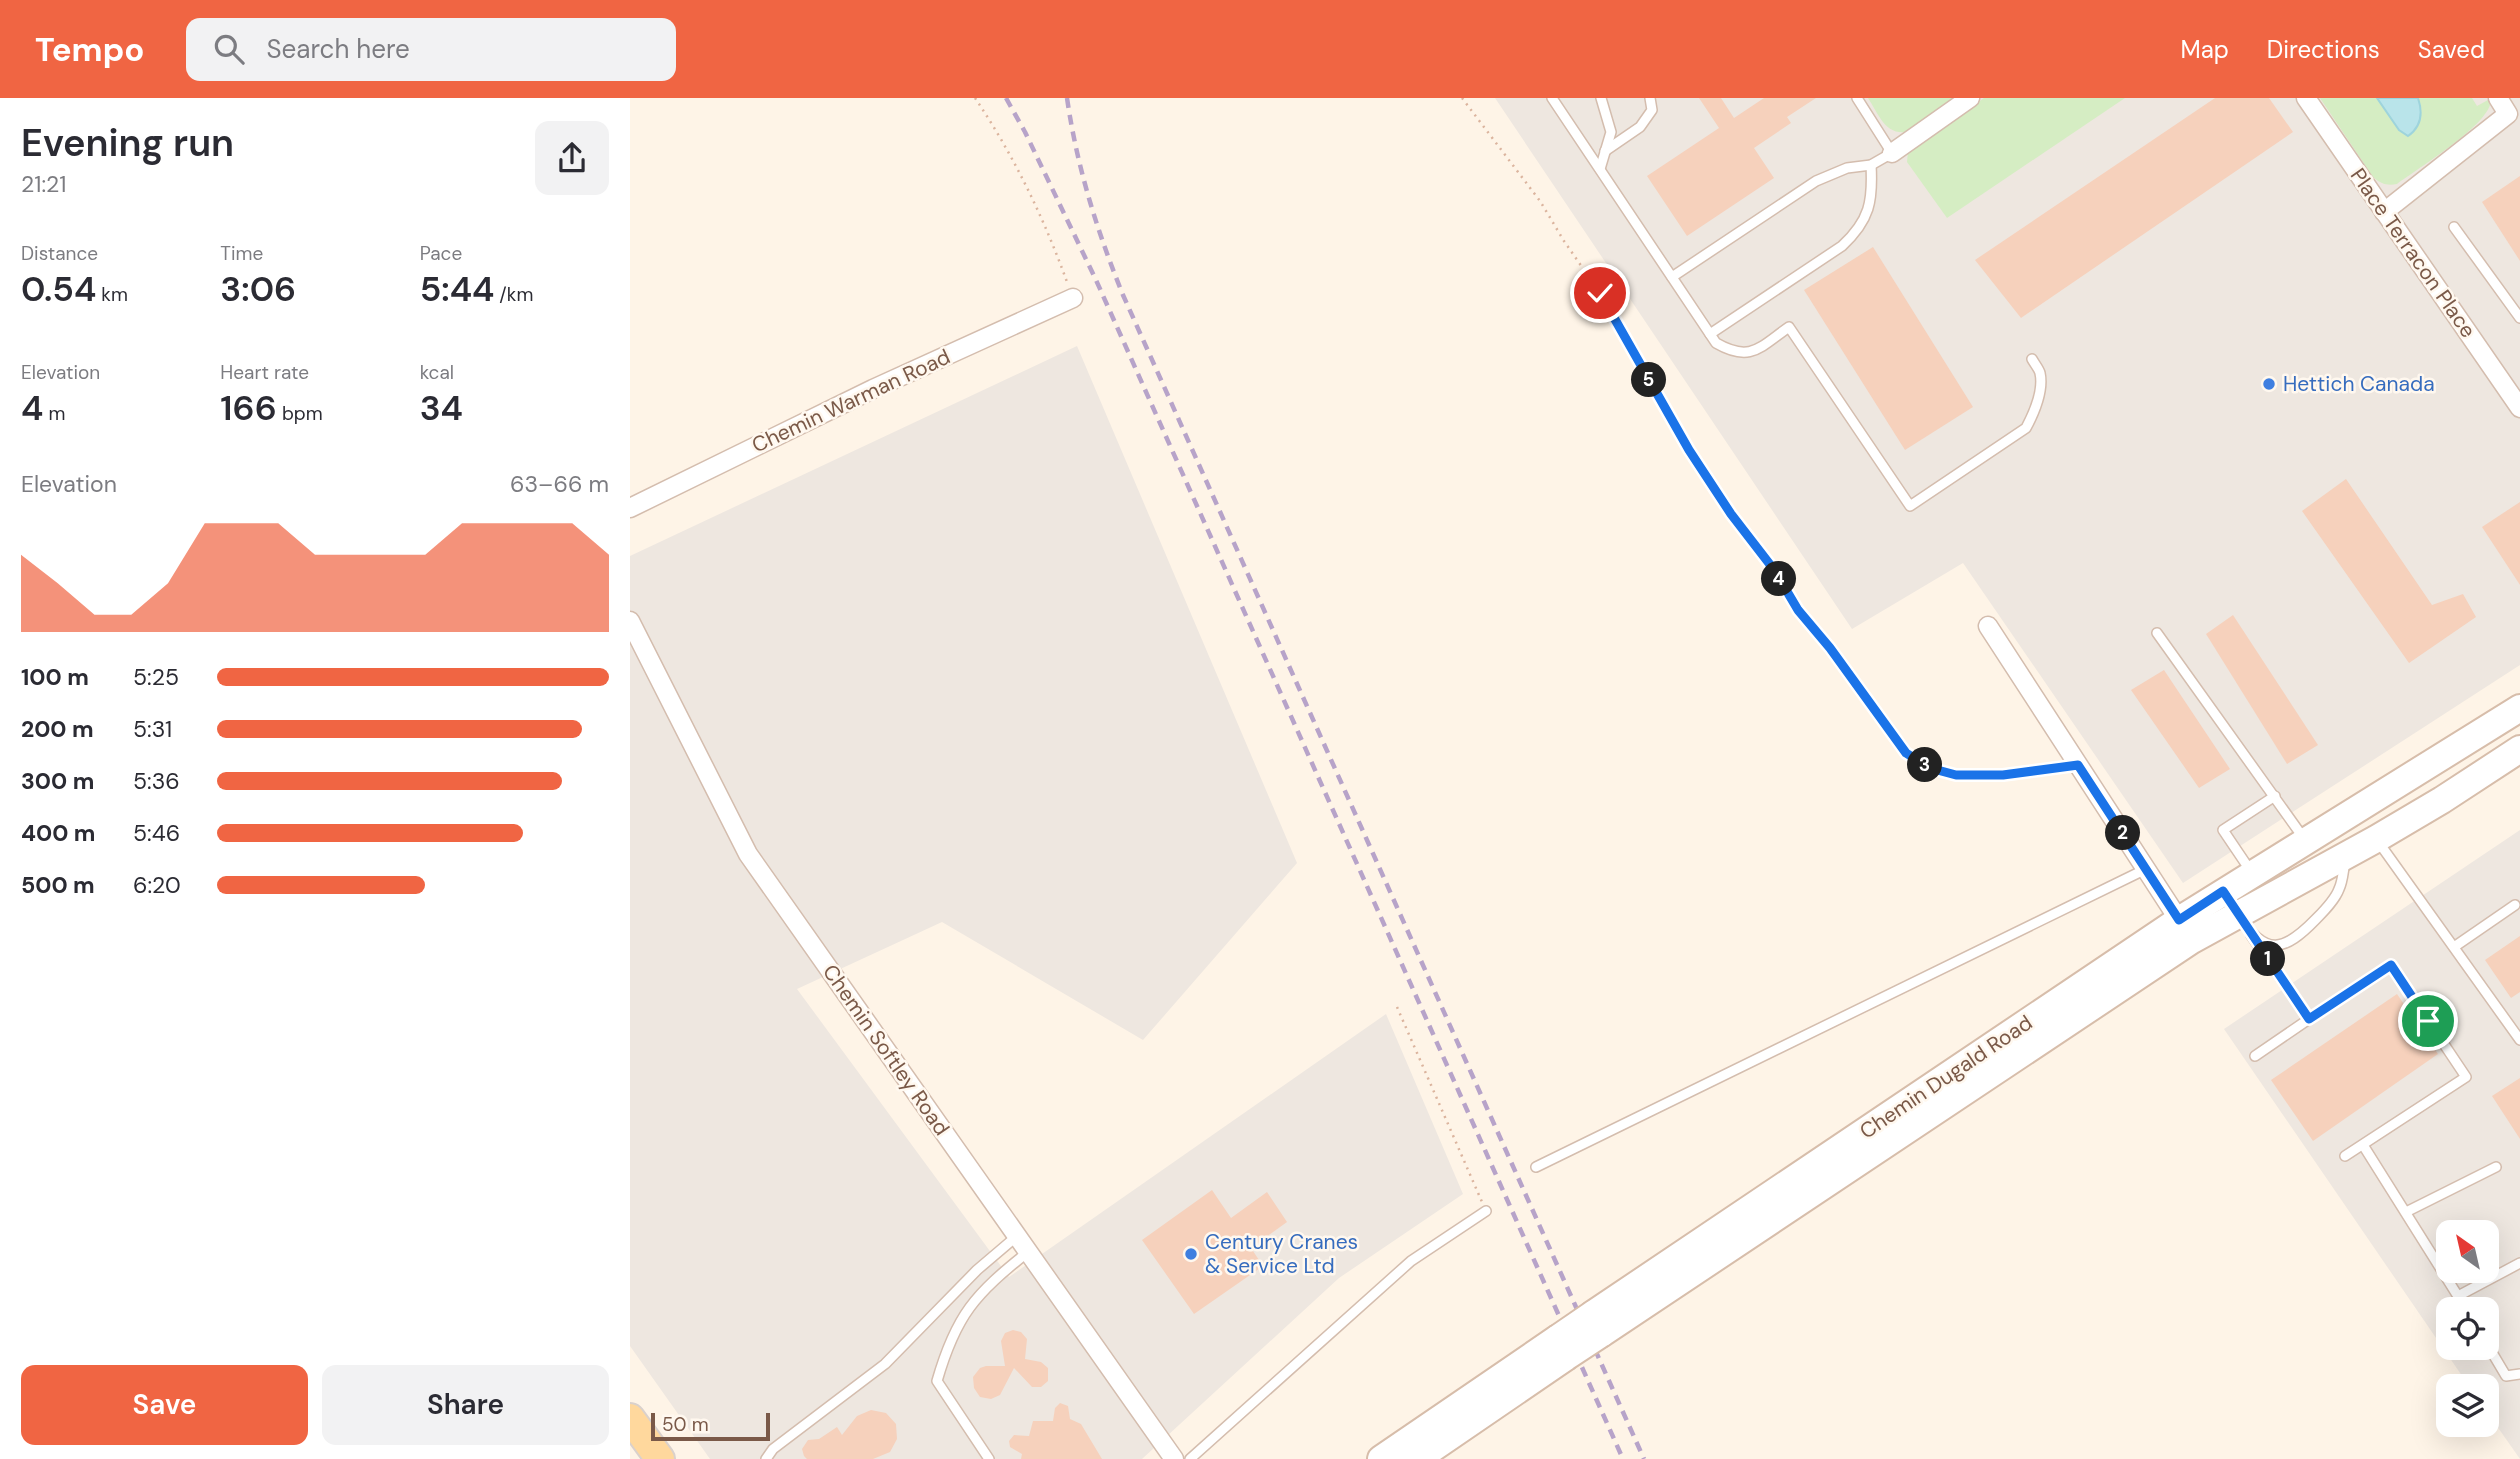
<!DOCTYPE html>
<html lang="en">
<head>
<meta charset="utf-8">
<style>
	body { margin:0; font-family:"DM Sans",sans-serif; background:#f2f2f3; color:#2b2b33; height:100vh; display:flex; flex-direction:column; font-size:26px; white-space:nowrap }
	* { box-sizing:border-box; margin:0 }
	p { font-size:23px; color:#7c7c81 }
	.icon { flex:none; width:38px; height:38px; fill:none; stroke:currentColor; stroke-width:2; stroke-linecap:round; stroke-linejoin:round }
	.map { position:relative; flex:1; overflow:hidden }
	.sheet { display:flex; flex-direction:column; background:#fff; width:630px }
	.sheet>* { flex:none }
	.needle { width:46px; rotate:326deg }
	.controls { position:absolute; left:1806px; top:1122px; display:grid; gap:14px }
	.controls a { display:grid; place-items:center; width:63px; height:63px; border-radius:14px; background:#fff; box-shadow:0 7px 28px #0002; font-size:35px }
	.scale { position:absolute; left:21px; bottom:18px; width:119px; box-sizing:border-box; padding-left:7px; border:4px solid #7a5948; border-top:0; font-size:19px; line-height:24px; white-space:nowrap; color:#7a5948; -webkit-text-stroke:5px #fff8ef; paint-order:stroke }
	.pin { position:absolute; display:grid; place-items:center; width:60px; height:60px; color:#fff; margin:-30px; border:4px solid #fff; border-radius:50%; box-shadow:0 2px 7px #0007 }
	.km { position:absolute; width:35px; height:35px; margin:-18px; border-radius:50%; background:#222; color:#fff; font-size:19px; line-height:35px; text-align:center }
	.round { display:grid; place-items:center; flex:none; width:74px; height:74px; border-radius:14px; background:#f2f2f3 }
	.head { display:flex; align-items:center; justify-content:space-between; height:119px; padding:0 21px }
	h1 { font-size:38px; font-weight:600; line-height:52px }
	.figures { display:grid; grid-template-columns:repeat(3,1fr); gap:10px; height:119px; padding:7px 21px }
	.figures div { display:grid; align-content:center }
	.figures b { font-size:35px; font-weight:600 }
	.figures small { font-size:19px; font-weight:400 }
	.figures p { font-size:19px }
	.chart { height:196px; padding:14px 21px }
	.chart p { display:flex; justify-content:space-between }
	.chart svg { width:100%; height:126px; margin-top:7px; fill:#f06543; opacity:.7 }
	.primary-button { display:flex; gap:14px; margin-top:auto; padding:14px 21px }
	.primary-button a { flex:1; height:80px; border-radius:14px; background:#f06543; color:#fff; font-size:28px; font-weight:600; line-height:80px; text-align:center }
	.primary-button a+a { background:#f2f2f3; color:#2b2b33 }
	ul { padding:0 21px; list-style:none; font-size:23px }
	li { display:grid; grid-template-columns:112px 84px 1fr; align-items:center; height:52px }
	li i { height:18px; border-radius:9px; background:#f06543 }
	header { display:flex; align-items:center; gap:42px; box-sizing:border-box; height:98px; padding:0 35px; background:#f06543; color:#fff }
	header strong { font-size:33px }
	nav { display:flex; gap:38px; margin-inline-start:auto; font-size:24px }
	.search { width:490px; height:63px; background:#f2f2f3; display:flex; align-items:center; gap:18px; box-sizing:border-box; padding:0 24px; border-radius:14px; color:#7c7c81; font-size:26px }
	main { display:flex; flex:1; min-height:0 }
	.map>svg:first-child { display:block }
	.industrial { fill:#eee7e0; fill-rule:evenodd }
	.green { fill:#d5edc3 }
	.water { fill:#b9e4ea; stroke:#9ed4dc; stroke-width:2 }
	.building { fill:#f6d1bc }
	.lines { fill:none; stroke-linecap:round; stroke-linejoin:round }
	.lane-casing { stroke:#d4bdae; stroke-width:12 }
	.street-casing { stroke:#d4bdae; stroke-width:21 }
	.secondary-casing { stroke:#d7bdaa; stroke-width:30 }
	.primary-casing { stroke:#dad1cc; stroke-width:32 }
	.path { stroke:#dbb49e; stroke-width:2.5; stroke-dasharray:2 5; stroke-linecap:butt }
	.lane { stroke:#fff; stroke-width:9 }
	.street { stroke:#fff; stroke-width:18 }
	.secondary { stroke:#fff; stroke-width:26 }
	.primary { stroke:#ffd89d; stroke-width:28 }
	.rail { stroke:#b7a3c9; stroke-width:4.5; stroke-dasharray:10 7; stroke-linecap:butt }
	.secondary-bridge-casing { stroke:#d7bdaa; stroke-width:30; stroke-linecap:butt }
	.secondary-bridge { stroke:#fff; stroke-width:26 }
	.route-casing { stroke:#fff; stroke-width:14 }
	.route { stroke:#1a73e8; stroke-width:9 }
	.shop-dot { fill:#3f7fe0; stroke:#fff8ef; stroke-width:2.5 }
	.labels { text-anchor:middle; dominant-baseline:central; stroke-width:5; stroke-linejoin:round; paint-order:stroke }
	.street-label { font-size:21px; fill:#7a5948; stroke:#fff8ef }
	.shop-label { font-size:21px; fill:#366cbe; stroke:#fff8ef; text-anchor:start }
</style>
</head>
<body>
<header>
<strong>Tempo</strong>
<div class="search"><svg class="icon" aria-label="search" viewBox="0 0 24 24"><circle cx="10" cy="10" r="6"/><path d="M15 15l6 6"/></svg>Search here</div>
<nav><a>Map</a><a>Directions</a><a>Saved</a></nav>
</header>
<main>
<section class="sheet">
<div class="head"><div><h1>Evening run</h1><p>21:21</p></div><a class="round"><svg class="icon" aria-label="share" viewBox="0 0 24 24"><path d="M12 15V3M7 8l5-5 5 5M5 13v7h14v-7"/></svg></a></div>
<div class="figures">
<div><p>Distance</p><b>0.54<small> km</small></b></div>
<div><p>Time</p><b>3:06</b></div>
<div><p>Pace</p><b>5:44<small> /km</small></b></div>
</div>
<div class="figures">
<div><p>Elevation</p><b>4<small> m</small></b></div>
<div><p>Heart rate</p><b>166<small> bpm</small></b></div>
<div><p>kcal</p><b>34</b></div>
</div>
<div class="chart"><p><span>Elevation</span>63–66 m</p>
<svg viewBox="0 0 160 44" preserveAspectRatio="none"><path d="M0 44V17L10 27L20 38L30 38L40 27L50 6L60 6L70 6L80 17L90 17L100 17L110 17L120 6L130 6L140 6L150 6L160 17V44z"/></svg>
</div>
<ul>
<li><b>100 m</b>5:25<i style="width:100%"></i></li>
<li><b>200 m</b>5:31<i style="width:93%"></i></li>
<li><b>300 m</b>5:36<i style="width:88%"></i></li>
<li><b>400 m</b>5:46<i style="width:78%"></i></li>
<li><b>500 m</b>6:20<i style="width:53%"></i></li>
</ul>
<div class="primary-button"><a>Save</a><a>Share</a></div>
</section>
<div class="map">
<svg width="1890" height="1361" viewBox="0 0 1890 1361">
	<rect width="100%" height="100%" fill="#fef4e7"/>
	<!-- industrial -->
	<g class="industrial">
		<path d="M865,0H1890V567L1553,785L1333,465L1222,531Z"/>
		<path d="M447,248L667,765L513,942L312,824L167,891L379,1179L756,916L833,1096L709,1180L512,1361H80L0,1248V458Z"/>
		<path d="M1890,732V1361L1857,1314V1288H1839L1594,931ZM1818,1134H1857V1172H1818ZM1818,1211H1857V1250H1818Z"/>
	</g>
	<!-- green -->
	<g class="green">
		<path d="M1238,0H1325L1276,34C1255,37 1248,15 1238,0Z"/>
		<path d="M1354,0H1495L1317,120L1277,64L1278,53Z"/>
		<path d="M1690,0H1842L1847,8L1858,2L1860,7C1852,31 1790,69 1767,86C1757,88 1751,86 1743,79Z"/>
	</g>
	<!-- water -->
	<path class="water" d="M1747,0H1788C1793,15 1791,29 1778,38L1769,32Z"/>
	<!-- building -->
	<g class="building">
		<path d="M1069,0H1091L1104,20L1134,0H1186L1157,19L1161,25L1124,50L1144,80L1057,138L1017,78L1089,30Z"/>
		<path d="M1585,0H1639L1663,34L1391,220L1345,162Z"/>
		<path d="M1890,78V163L1852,104Z"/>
		<path d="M1243,149L1343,309L1275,352L1174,192Z"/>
		<path d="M1716,381L1802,507L1833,496L1846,519L1779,565L1672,413Z"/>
		<path d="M1890,404V487L1852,429Z"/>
		<path d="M1603,517L1688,647L1657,666L1576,536Z"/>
		<path d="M1534,572L1600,671L1569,690L1501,592Z"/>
		<path d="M1890,838V894L1881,900L1855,862Z"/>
		<path d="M1767,896L1808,956L1683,1043L1641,982Z"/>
		<path d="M1890,980V1041L1862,998Z"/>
		<path d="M582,1092L601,1120L637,1094L657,1124L621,1150L633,1168L564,1216L512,1142Z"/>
		<path d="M383,1232L391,1234L397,1241L395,1261L411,1264L418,1270V1283L411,1289H402L384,1270L370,1297L361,1301L350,1299L344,1290L343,1279L350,1270L356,1268H375L371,1243L375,1235Z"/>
		<path d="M430,1305L438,1308L440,1321L451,1326L472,1361H391L392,1356L380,1349L379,1343L384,1337L399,1338L403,1323H423L425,1310Z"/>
		<path d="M241,1312L256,1315L266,1326L267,1341L260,1354L243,1361H177L174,1358L172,1351L178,1342L189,1341L207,1329L212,1337L227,1318Z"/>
	</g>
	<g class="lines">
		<defs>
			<g id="lane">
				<path d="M922,0L1086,245C1121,265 1130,249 1159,229L1280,408L1396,330C1404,315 1414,293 1410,275C1409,271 1404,265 1402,261"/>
				<path d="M975,53L1010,29L1022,12L1020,0"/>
				<path d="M970,71L981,34L971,0"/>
				<path d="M1824,129L1890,220"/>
				<path d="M1042,179L1186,83L1217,70L1241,67L1262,55L1227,0"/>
				<path d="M1080,236L1212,148C1240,122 1243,103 1241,67"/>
				<path d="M1527,535L1675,742"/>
				<path d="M1747,742L1890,942"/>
				<path d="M1622,775L1593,732L1645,698"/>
				<path d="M1609,818C1636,859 1654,854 1686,821C1694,813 1705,802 1709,791C1713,783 1713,773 1715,764"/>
				<path d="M1621,837L1679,921L1761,867L1836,979L1715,1058"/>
				<path d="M1824,849L1885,807"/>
				<path d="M1625,958L1679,921"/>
				<path d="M1733,1047L1836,1211"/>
				<path d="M906,1069L1516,771"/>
				<path d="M1776,1114L1866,1069"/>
				<path d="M1828,1198L1890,1165"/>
				<path d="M1857,1246L1876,1278L1890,1276"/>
				<path d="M136,1361L143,1351L255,1266L347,1172L387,1138"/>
				<path d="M359,1361L307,1283C326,1217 345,1196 398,1154"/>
				<path d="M560,1361L781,1163L856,1113"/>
			</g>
			<g id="street">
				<path d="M1676,0L1890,310"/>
				<path d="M1262,55L1340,0"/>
				<path d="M1754,114L1878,16L1868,0"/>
				<path d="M0,410L243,291L443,200"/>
				<path d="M0,523L118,756L544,1361"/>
				<path d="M1358,528L1549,822"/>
			</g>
			<g id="secondary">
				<path d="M963,1216L1549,822L1890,610"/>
				<path d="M971,1236L1562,842L1746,741L1812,702L1890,651"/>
				<path d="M751,1361L928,1240"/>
				<path d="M787,1361L936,1259"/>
			</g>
			<path id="primary" d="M0,1320L30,1361"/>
		</defs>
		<!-- lane casing -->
		<use href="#lane" class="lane-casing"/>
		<!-- street casing -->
		<use href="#street" class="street-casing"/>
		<!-- secondary casing -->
		<use href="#secondary" class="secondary-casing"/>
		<!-- primary casing -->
		<use href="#primary" class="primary-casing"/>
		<!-- path -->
		<g class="path">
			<path d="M345,0C383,56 414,120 437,184"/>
			<path d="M832,0L910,103L934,143L970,195L1059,352L1101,417L1145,473L1168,512L1200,550L1277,655L1300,670L1326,677H1373L1431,669"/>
			<path d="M767,909L852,1104"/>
		</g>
		<!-- lane -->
		<use href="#lane" class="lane"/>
		<!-- street -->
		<use href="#street" class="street"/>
		<!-- secondary -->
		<use href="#secondary" class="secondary"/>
		<!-- primary -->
		<use href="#primary" class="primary"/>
		<!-- rail -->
		<g class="rail">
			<path d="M376,0L395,34L466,182L993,1361"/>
			<path d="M437,0C447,69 467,133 493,197L1014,1361"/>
		</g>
		<defs>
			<g id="secondary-bridge">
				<path d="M928,1240L963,1216"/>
				<path d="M936,1259L971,1236"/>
			</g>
		</defs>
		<!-- secondary-bridge casing -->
		<use href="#secondary-bridge" class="secondary-bridge-casing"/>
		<!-- secondary-bridge -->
		<use href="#secondary-bridge" class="secondary-bridge"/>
	</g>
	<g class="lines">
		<defs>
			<path id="route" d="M970,195L1059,352L1101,416L1145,473L1168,512L1200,550L1276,655L1300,670L1326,677H1373L1448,667L1549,822L1593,793L1679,921L1761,867L1798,923"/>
		</defs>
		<!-- route casing -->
		<use href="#route" class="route-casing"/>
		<!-- route -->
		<use href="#route" class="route"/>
	</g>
	<!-- markers -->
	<g class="shop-dot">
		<circle cx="1639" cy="286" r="7"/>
		<circle cx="561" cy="1156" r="7"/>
	</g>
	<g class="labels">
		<!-- street labels -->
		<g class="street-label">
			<text transform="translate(1783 155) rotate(55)">Place Terracon Place</text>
			<text transform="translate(221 303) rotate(-25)">Chemin Warman Road</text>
			<text transform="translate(256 952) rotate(55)">Chemin Softley Road</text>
			<text transform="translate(1316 979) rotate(-34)">Chemin Dugald Road</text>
		</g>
		<!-- shop labels -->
		<g class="shop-label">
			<text x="1653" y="286">Hettich Canada</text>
			<text x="575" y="1144">Century Cranes<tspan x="575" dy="24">&amp; Service Ltd</tspan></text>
		</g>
	</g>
</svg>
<div class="controls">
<a><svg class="needle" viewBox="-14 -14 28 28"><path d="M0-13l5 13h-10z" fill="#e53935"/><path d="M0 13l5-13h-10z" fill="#7c7c81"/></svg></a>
<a><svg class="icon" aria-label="locate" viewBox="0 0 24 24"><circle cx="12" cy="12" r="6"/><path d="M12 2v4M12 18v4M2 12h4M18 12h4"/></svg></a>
<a><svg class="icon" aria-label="layers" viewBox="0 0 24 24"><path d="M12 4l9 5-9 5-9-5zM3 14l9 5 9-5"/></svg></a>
</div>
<div class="scale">50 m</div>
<div class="pin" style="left:1798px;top:923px;background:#1e9e55"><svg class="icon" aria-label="arrive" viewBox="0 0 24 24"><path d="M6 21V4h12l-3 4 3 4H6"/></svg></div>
<div class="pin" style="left:970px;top:195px;background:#d93025"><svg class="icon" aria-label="check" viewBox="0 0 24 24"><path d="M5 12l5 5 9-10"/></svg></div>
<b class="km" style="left:1638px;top:861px">1</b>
<b class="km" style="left:1493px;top:735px">2</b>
<b class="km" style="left:1295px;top:667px">3</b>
<b class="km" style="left:1149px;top:481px">4</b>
<b class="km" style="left:1019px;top:282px">5</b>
</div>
</main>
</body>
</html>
